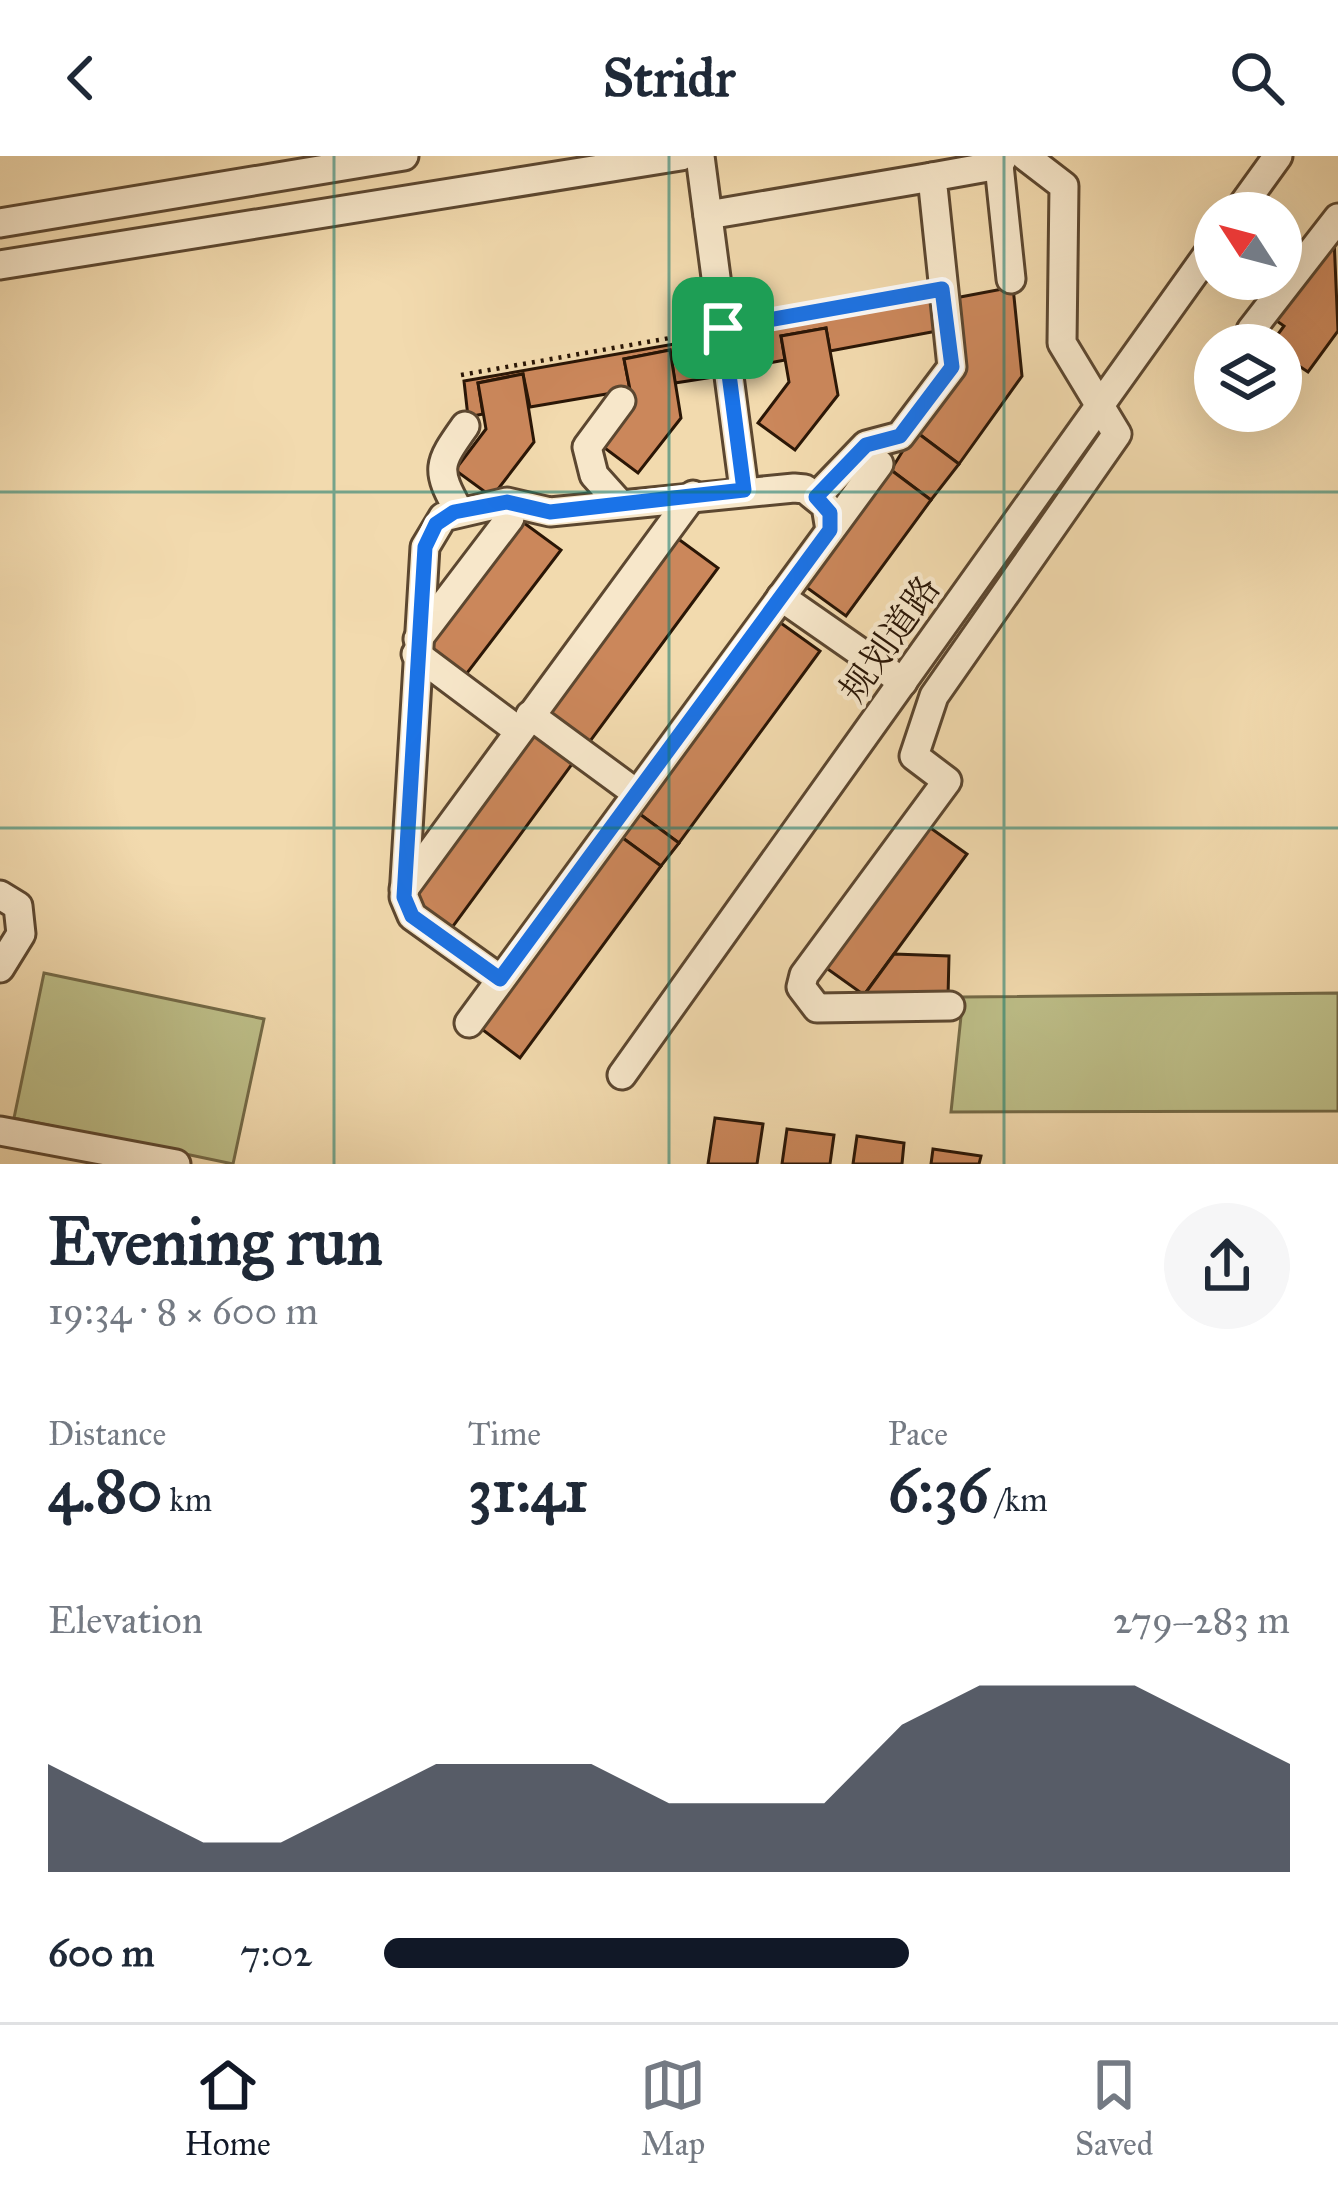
<!DOCTYPE html>
<html lang="en">
<head>
<meta charset="utf-8">
<style>
	body { margin:0; font-family:"IM FELL Great Primer","Noto Serif SC",serif; background:#f6f6f7; color:#1f2937; height:100vh; display:flex; flex-direction:column; font-size:45px; white-space:nowrap }
	* { box-sizing:border-box; margin:0 }
	p { font-size:39px; color:#747a83 }
	.icon { flex:none; width:66px; height:66px; fill:none; stroke:currentColor; stroke-width:2; stroke-linecap:round; stroke-linejoin:round }
	.map { position:relative; height:1008px; overflow:hidden }
	.drawer { display:flex; flex-direction:column; background:#fff; flex:1 }
	.drawer>* { flex:none }
	.needle { width:78px; rotate:306deg }
	.buttons { position:absolute; left:1194px; top:36px; display:grid; gap:24px }
	.buttons a { display:grid; place-items:center; width:108px; height:108px; border-radius:50%; background:#fff; box-shadow:0 12px 48px #0002; font-size:60px }
	.pin { position:absolute; display:grid; place-items:center; width:102px; height:102px; color:#fff; margin:-51px; border-radius:24px; box-shadow:0 6px 18px #0006 }
	.round { display:grid; place-items:center; flex:none; width:126px; height:126px; border-radius:63px; background:#f6f6f7 }
	.summary { display:flex; align-items:center; justify-content:space-between; height:204px; padding:0 48px }
	h1 { font-size:66px; font-weight:800; line-height:90px }
	.stats { display:grid; grid-template-columns:repeat(3,1fr); gap:18px; height:204px; padding:12px 48px }
	.stats div { display:grid; align-content:center }
	.stats b { font-size:60px; font-weight:800 }
	.stats small { font-size:33px; font-weight:400 }
	.stats p { font-size:33px }
	.chart { height:336px; padding:24px 48px }
	.chart p { display:flex; justify-content:space-between }
	.chart svg { width:100%; height:216px; margin-top:12px; fill:#111827; opacity:.7 }
	ul { padding:0 48px; list-style:none; font-size:39px }
	li { display:grid; grid-template-columns:192px 144px 1fr; align-items:center; height:90px }
	li i { height:30px; border-radius:15px; background:#111827 }
	header { display:flex; justify-content:space-between; align-items:center; height:156px; padding:0 48px; background:#fff; font-size:54px; font-weight:800 }
	.menu { display:flex; justify-content:space-around; align-items:center; height:168px; border-top:3px solid #e0e1e3; background:#fff; font-size:33px; color:#747a83 }
	.menu a { display:grid; justify-items:center; gap:6px }
	.menu .active { color:#111827 }
	.map>svg:first-child { display:block }
	.green { fill:#bdbe88; stroke:#746a47; stroke-width:3 }
	.building { fill:#cb875b; stroke:#2a1606; stroke-width:3 }
	.lines { fill:none; stroke-linecap:round; stroke-linejoin:round }
	.minor-casing { stroke:#5c4730; stroke-width:33 }
	.path { stroke:#2a1606; stroke-width:4.5; stroke-dasharray:3 6; stroke-linecap:butt }
	.minor { stroke:#f7e7ca; stroke-width:27 }
	.route-casing { stroke:#fff; stroke-width:24 }
	.route { stroke:#1a73e8; stroke-width:15 }
	.grid { fill:none; stroke:#0f766e; stroke-width:3; stroke-opacity:0.55 }
	.labels { text-anchor:middle; dominant-baseline:central; stroke-width:9; stroke-linejoin:round; paint-order:stroke }
	.street-label { font-size:36px; fill:#2a1606; stroke:#f7e7ca }
</style>
</head>
<body>
<header><svg class="icon" aria-label="back" viewBox="0 0 24 24"><path d="M15 5l-7 7 7 7"/></svg>Stridr<svg class="icon" aria-label="search" viewBox="0 0 24 24"><circle cx="10" cy="10" r="6"/><path d="M15 15l6 6"/></svg></header>
<div class="map">
<svg width="1338" height="1008" viewBox="0 0 1338 1008">
	<rect width="100%" height="100%" fill="#f2daae"/>
	<filter id="stains"><feTurbulence type="fractalNoise" baseFrequency=".00167" numOctaves="4"/><feColorMatrix values="0 0 0 0 .2 0 0 0 0 .09 0 0 0 0 .02 0 0 0 .5 -.17"/></filter>
	<radialGradient id="worn" r=".72"><stop offset=".6" stop-color="#630" stop-opacity="0"/><stop offset="1" stop-color="#630" stop-opacity=".3"/></radialGradient>
	<!-- green -->
	<g class="green">
		<path d="M44,817L264,863L233,1008L14,962Z"/>
		<path d="M1338,837V955L951,956L963,841Z"/>
	</g>
	<!-- building -->
	<g class="building">
		<path d="M1334,82L1338,175L1308,216L1281,198V189H1270L1284,170L1274,163Z"/>
		<path d="M1013,131L1022,220L959,308L915,275L965,208L955,142Z"/>
		<path d="M934,141L937,175L830,195L826,172L781,180L785,204L742,212L736,179Z"/>
		<path d="M826,172L838,239L795,294L758,267L789,226L781,180Z"/>
		<path d="M714,181L720,220L675,227L670,194L624,203L630,234L530,251L523,218L478,227L483,258L468,261L464,225Z"/>
		<path d="M670,194L681,262L638,317L602,290L633,249L624,203Z"/>
		<path d="M523,218L534,286L492,341L455,314L486,273L478,227Z"/>
		<path d="M915,275L959,308L931,344L891,314Z"/>
		<path d="M891,314L931,344L846,460L806,431Z"/>
		<path d="M520,364L561,394L461,525L421,494Z"/>
		<path d="M677,382L718,412L588,588L546,558Z"/>
		<path d="M778,465L820,495L679,687L637,656Z"/>
		<path d="M534,574L575,604L451,773L410,743Z"/>
		<path d="M637,656L679,687L661,710L620,680Z"/>
		<path d="M925,668L967,698L864,839L822,809Z"/>
		<path d="M620,680L661,710L520,902L479,871Z"/>
		<path d="M894,798L949,800L948,841L864,839Z"/>
		<path d="M715,962L763,968L757,1008H708Z"/>
		<path d="M787,973L834,979L830,1008H782Z"/>
		<path d="M857,980L904,987L902,1008H853Z"/>
		<path d="M933,993L981,1000L979,1008H931Z"/>
	</g>
	<g class="lines">
		<defs>
			<g id="minor">
				<path d="M700,0L744,334"/>
				<path d="M999,9L1011,123"/>
				<path d="M1237,57L1278,0"/>
				<path d="M708,59L932,21"/>
				<path d="M0,67L404,0"/>
				<path d="M0,109L681,0"/>
				<path d="M1251,174L1338,62"/>
				<path d="M816,341L866,289L900,280L952,211L932,21L999,9L1004,0"/>
				<path d="M620,348L594,319L587,291L621,245"/>
				<path d="M459,355C435,313 438,308 465,270"/>
				<path d="M781,441L903,526"/>
				<path d="M418,483L510,362"/>
				<path d="M416,498L519,575"/>
				<path d="M530,559L636,637"/>
				<path d="M404,733L693,339"/>
				<path d="M0,739L18,750L21,778L0,812"/>
				<path d="M500,823L412,760L404,741L425,391L443,361L507,346L550,356L794,332L805,333L826,350L830,374"/>
				<path d="M950,850L817,852L801,831L804,819L947,625L914,600L934,540L1117,278L1062,187L1064,30L1025,0"/>
				<path d="M469,867L879,308"/>
				<path d="M622,919L1215,88"/>
				<path d="M0,975L176,1008"/>
			</g>
		</defs>
		<!-- minor casing -->
		<use href="#minor" class="minor-casing"/>
		<!-- path -->
		<g class="path">
			<path d="M744,169L922,137"/>
			<path d="M461,219L698,177"/>
		</g>
		<!-- minor -->
		<use href="#minor" class="minor"/>
	</g>
	<g class="lines">
		<defs>
			<path id="route" d="M942,133L952,211L900,280L866,289L816,341L830,357V374L500,823L412,760L404,741L425,391L436,368L454,356L507,346L550,356L744,334L723,172Z"/>
		</defs>
		<!-- route casing -->
		<use href="#route" class="route-casing"/>
		<!-- route -->
		<use href="#route" class="route"/>
	</g>
	<!-- grid -->
	<path class="grid" d="M334,0V1008M669,0V1008M1004,0V1008M0,336H1338M0,672H1338"/>
	<g class="labels">
		<!-- street labels -->
		<g class="street-label">
			<text transform="translate(890 483) rotate(-55)">规划道路</text>
		</g>
	</g>
	<rect width="100%" height="100%" filter="url(#stains)"/>
	<rect width="100%" height="100%" fill="url(#worn)"/>
</svg>
<div class="buttons">
<a><svg class="needle" viewBox="-14 -14 28 28"><path d="M0-13l5 13h-10z" fill="#e53935"/><path d="M0 13l5-13h-10z" fill="#747a83"/></svg></a>
<a><svg class="icon" aria-label="layers" viewBox="0 0 24 24"><path d="M12 4l9 5-9 5-9-5zM3 14l9 5 9-5"/></svg></a>
</div>
<div class="pin" style="left:723px;top:172px;background:#1e9e55"><svg class="icon" aria-label="arrive" viewBox="0 0 24 24"><path d="M6 21V4h12l-3 4 3 4H6"/></svg></div>
</div>
<section class="drawer">
<div class="summary"><div><h1>Evening run</h1><p>19:34 · 8 × 600 m</p></div><a class="round"><svg class="icon" aria-label="share" viewBox="0 0 24 24"><path d="M12 15V3M7 8l5-5 5 5M5 13v7h14v-7"/></svg></a></div>
<div class="stats">
<div><p>Distance</p><b>4.80<small> km</small></b></div>
<div><p>Time</p><b>31:41</b></div>
<div><p>Pace</p><b>6:36<small> /km</small></b></div>
</div>
<div class="chart"><p><span>Elevation</span>279–283 m</p>
<svg viewBox="0 0 160 44" preserveAspectRatio="none"><path d="M0 44V22L10 30L20 38L30 38L40 30L50 22L60 22L70 22L80 30L90 30L100 30L110 14L120 6L130 6L140 6L150 14L160 22V44z"/></svg>
</div>
<ul>
<li><b>600 m</b>7:02<i style="width:58%"></i></li>
</ul>
</section>
<nav class="menu">
<a class="active"><svg class="icon" aria-label="home" viewBox="0 0 24 24"><path d="M3 11l9-7 9 7M6 9v11h12V9"/></svg>Home</a>
<a><svg class="icon" aria-label="map" viewBox="0 0 24 24"><path d="M3 6l6-2 6 2 6-2v14l-6 2-6-2-6 2zM9 4v14M15 6v14"/></svg>Map</a>
<a><svg class="icon" aria-label="saved" viewBox="0 0 24 24"><path d="M7 4h10v16l-5-4-5 4z"/></svg>Saved</a>
</nav>
</body>
</html>
